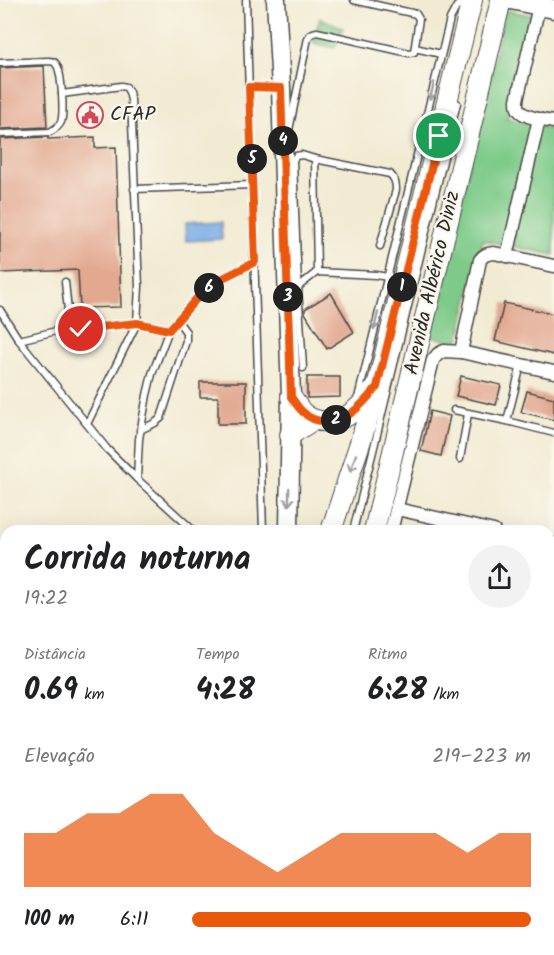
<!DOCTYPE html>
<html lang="pt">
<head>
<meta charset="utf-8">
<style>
	body { margin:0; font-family:Kalam,sans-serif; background:#f2f2f2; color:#202124; height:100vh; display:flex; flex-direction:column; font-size:22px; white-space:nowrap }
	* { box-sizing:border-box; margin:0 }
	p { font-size:20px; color:#757577 }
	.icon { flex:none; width:33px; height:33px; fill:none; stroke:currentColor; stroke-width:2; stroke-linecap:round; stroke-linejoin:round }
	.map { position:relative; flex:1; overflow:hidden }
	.drawer { position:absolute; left:0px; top:525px; width:555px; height:430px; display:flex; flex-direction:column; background:#fff; border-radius:18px 18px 0 0; box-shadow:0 6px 24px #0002 }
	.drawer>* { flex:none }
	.pin { position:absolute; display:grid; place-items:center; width:51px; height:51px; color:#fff; margin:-26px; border:3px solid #fff; border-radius:50%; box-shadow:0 2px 6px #0007 }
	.km { position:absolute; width:30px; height:30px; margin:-15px; border-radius:50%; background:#222; color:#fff; font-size:16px; line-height:30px; text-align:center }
	.round { display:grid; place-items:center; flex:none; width:63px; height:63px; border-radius:32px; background:#f2f2f2 }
	.head { display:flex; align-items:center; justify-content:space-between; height:102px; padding:0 24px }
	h1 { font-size:33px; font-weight:600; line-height:45px }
	.metrics { display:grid; grid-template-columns:repeat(3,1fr); gap:9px; height:102px; padding:6px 24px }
	.metrics div { display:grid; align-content:center }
	.metrics b { font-size:30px; font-weight:600 }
	.metrics small { font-size:16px; font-weight:400 }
	.metrics p { font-size:16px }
	.chart { height:168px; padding:12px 24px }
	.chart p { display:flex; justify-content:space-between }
	.chart svg { width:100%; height:108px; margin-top:6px; fill:#ea580c; opacity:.7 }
	ul { padding:0 24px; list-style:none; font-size:20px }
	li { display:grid; grid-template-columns:96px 72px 1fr; align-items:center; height:45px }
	li i { height:15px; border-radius:8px; background:#ea580c }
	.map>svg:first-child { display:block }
	.green { fill:#7dca89; stroke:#547a5a; stroke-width:1.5 }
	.water { fill:#7daee8; stroke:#546c8a; stroke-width:1.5 }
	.building { fill:#e2a890 }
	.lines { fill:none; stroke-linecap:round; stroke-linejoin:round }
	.lane-casing { stroke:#494844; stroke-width:9 }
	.street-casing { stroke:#494844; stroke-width:15 }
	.secondary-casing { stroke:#494844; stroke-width:21 }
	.primary-casing { stroke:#494844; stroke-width:22 }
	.highway-casing { stroke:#494844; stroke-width:26 }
	.lane { stroke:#fff; stroke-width:6 }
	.street { stroke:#fff; stroke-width:12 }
	.secondary { stroke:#fff; stroke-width:18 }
	.primary { stroke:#fff; stroke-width:20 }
	.highway { stroke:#fff; stroke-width:22 }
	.oneway { stroke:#a0a0a0 }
	.route-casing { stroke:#fff; stroke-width:12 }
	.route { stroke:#ea580c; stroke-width:8 }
	.labels { text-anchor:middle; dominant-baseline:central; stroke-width:4.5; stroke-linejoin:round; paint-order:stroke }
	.poi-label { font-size:20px; fill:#2b2b2b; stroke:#fbf7ec; text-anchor:start }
	.street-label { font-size:20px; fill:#2b2b2b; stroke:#fbf7ec }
</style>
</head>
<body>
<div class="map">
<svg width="554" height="955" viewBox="0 0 554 955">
	<rect width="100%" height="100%" fill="#fbf7ec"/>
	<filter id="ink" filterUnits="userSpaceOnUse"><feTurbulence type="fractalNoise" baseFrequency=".0167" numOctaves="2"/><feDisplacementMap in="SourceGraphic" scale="12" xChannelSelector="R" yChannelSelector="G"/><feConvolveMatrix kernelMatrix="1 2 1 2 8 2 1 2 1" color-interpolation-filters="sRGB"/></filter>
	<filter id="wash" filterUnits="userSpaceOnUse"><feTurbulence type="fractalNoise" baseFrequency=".008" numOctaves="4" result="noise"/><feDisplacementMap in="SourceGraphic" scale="24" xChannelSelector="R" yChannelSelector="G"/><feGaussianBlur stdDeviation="1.35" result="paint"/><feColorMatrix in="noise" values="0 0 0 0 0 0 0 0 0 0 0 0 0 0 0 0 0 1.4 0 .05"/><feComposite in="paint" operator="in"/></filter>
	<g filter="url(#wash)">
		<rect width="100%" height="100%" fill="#f1ebd3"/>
		<!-- green -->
		<g class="green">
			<path d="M505,10L531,15L507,118L554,130V255L483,240L458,343L430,336Z"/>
			<path d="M320,18L343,28L335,48L313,43Z"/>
		</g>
		<!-- water -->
		<path class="water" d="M221,222L222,239L186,241L185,224Z"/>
		<g id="blocks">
			<!-- building -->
			<g class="building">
				<path d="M44,66L47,127L0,129V68Z"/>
				<path d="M48,137V139L95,137V148L116,147L121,307L80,308L78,270L0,273V139Z"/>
				<path d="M331,293L354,332L327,349L305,313V309Z"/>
				<path d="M504,303L554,314V355L495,341Z"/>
				<path d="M461,376L501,385L496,405L456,396Z"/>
				<path d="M307,377H340V397L307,398Z"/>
				<path d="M200,382H246V424H218V397H200Z"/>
				<path d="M527,391L554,398V420L521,412Z"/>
				<path d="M430,411L450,416L441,456L421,451Z"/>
			</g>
		</g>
	</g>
	<g filter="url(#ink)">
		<use href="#blocks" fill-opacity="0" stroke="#494844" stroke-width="1.5"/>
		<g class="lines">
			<defs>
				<g id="lane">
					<path d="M246,0L263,531"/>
					<path d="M415,48L441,54"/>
					<path d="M0,63L48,61C52,61 54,61 56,64C62,71 64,114 61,122C59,127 55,129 50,132L0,134"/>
					<path d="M249,87L279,88"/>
					<path d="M62,94L121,86L126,87L129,92L131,100L139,286L137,323L87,424"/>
					<path d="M289,130L308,38C310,34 312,33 317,32L409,53L414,52L419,19L416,14L354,0"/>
					<path d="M315,159L317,272"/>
					<path d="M134,189L253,185"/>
					<path d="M65,282L70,330"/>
					<path d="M298,287L317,272L376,275L399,279"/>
					<path d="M0,310L19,340L107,449L137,479L194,531"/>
					<path d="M19,340L56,331L137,323L169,330"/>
					<path d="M303,368L298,287L293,160L296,156L302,155L315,159L390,174C395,179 396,183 396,190L380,246"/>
					<path d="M358,398L450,19L457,6L466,0"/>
					<path d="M454,410L507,421L554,433"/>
					<path d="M507,421L521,365"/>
					<path d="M140,430L155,423L161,418L186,341V332L177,320"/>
					<path d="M460,459L468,414"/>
					<path d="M137,479L139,439L147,395L152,374L169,330L197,298L219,280L255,262"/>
					<path d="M353,531L374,447L457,103"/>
					<path d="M0,733L6,735"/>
					<path d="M0,845L6,846"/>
					<path d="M549,849L554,855"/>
					<path d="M0,860L6,862"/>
					<path d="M0,908L6,909"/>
				</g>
				<g id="street">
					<path d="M539,6L517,100C517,103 517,108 519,110C523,117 546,121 554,122"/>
					<path d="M507,256L539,119"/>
					<path d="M461,352L480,260C484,254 488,254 494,253L554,266"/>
					<path d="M397,509L494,531"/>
					<path d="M391,531L433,360L438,354L444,351L461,352L554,372"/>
					<path d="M549,543L554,544"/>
					<path d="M549,642L554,644"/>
					<path d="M549,741L554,742"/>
					<path d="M549,949L554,954"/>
					<path d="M402,950L407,955"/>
					<path d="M508,950L514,955"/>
					<path d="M368,955L369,950"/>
				</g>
				<g id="secondary">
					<path d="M276,0L281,88L291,397L289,531"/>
					<path d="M511,0L554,9"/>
				</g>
				<g id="primary">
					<path d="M291,397C295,402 298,408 302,412C316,426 340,423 354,411C361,406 367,398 373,391"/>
					<path d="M290,435L313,420"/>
					<path d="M331,531L360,443L377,387L472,0"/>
					<path d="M374,531L501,0"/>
					<path d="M240,950L242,955"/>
					<path d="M272,955L274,950"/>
				</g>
				<g id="highway">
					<path d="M0,944H6"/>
					<path d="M51,950L89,955"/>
					<path d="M217,955L221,950"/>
				</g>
			</defs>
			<!-- lane casing -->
			<use href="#lane" class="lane-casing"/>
			<!-- street casing -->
			<use href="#street" class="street-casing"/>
			<!-- secondary casing -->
			<use href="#secondary" class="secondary-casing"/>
			<!-- primary casing -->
			<use href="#primary" class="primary-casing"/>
			<!-- highway casing -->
			<use href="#highway" class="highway-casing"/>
			<!-- lane -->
			<use href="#lane" class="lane"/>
			<!-- street -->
			<use href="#street" class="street"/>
			<!-- secondary -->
			<use href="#secondary" class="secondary"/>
			<!-- primary -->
			<use href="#primary" class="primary"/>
			<!-- highway -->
			<use href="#highway" class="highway"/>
		</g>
		<!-- one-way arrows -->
		<defs><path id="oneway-shaft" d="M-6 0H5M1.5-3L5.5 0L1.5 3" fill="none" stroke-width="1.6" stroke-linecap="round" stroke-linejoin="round" transform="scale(1.5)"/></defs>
		<g class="oneway">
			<use href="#oneway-shaft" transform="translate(432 91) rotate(104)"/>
			<use href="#oneway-shaft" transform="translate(376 321) rotate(103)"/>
			<use href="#oneway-shaft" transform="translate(353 463) rotate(109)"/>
			<use href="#oneway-shaft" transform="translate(289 497) rotate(91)"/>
		</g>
	</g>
	<g class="lines" filter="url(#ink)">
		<defs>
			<path id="route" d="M81,329L137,323L169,330L197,298L219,280L255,262L249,87L281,88L291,397C295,402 298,408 303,412C316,426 340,423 354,411C363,404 370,395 377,387L439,136"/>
		</defs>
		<!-- route casing -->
		<use href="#route" class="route-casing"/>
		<!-- route -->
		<use href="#route" class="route"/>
	</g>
	<!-- icons -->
	<defs>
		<symbol id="civic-ring" viewBox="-11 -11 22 22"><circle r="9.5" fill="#fbf7ec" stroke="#d1495b" stroke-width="1.5"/><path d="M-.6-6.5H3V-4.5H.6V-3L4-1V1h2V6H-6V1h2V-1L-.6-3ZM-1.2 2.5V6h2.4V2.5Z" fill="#d1495b"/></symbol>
	</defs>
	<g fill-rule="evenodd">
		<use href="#civic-ring" x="75" y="100" width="30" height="30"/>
	</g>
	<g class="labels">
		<!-- poi labels -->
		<g class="poi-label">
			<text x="110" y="115">CFAP</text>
		</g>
		<!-- street labels -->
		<g class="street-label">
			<text transform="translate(433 283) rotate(-77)">Avenida Albérico Diniz</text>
		</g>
	</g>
</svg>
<div class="pin" style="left:439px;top:136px;background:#1e9e55"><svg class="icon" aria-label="arrive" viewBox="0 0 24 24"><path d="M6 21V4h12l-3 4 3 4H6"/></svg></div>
<div class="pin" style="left:81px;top:329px;background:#d93025"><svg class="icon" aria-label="check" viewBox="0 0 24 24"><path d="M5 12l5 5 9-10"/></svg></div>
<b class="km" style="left:402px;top:287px">1</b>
<b class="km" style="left:336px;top:420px">2</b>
<b class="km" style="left:288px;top:297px">3</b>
<b class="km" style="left:283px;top:141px">4</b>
<b class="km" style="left:252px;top:159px">5</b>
<b class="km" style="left:209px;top:288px">6</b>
<section class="drawer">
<div class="head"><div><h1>Corrida noturna</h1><p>19:22</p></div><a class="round"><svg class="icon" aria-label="share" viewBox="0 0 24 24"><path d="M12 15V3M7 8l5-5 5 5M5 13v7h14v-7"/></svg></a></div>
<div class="metrics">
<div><p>Distância</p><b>0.69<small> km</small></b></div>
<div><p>Tempo</p><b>4:28</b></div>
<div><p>Ritmo</p><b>6:28<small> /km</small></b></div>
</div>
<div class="chart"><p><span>Elevação</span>219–223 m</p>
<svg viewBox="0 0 160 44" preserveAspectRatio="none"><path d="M0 44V22L10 22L20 14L30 14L40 6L50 6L60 22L70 30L80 38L90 30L100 22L110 22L120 22L130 22L140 30L150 22L160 22V44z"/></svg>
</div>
<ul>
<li><b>100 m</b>6:11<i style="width:100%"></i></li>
</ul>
</section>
</div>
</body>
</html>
